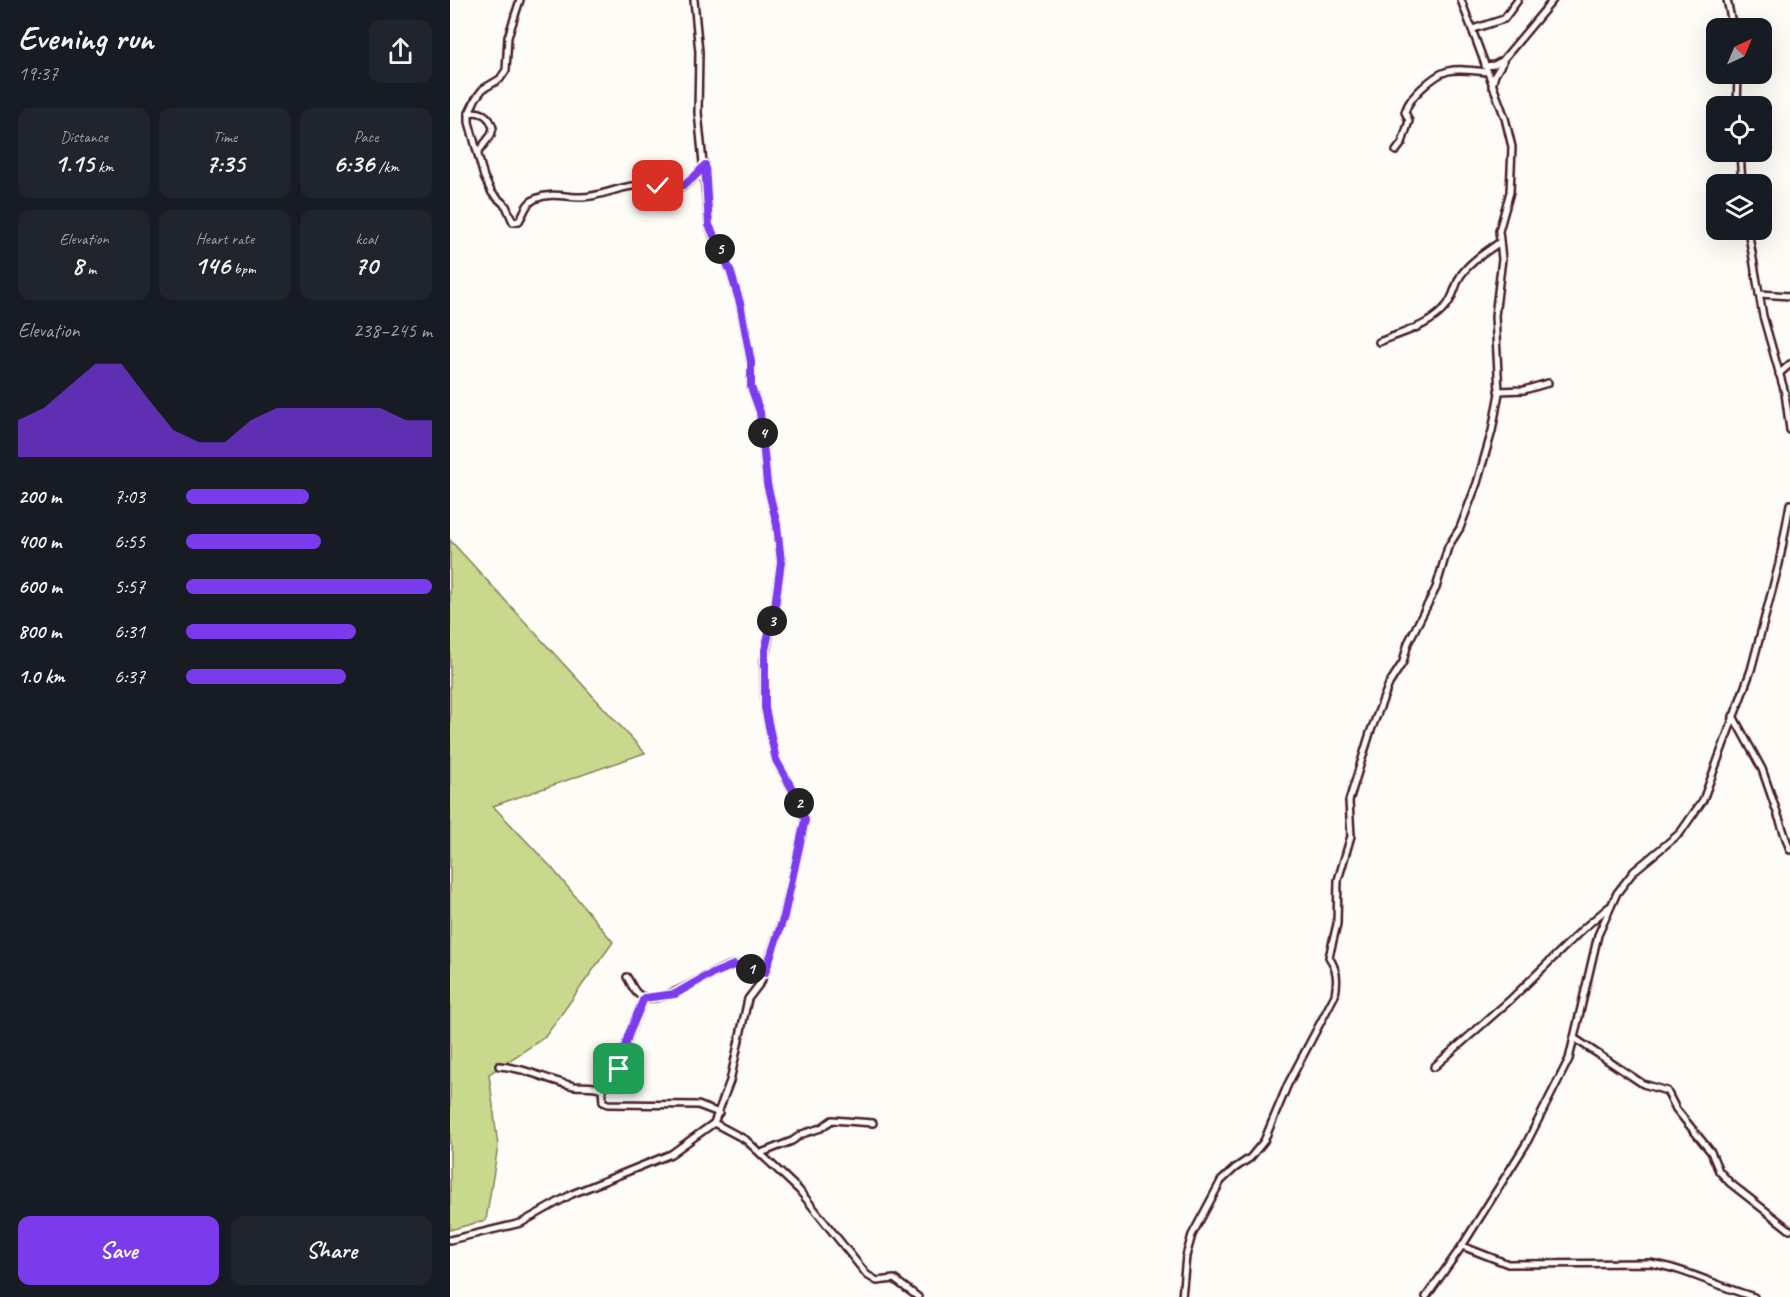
<!DOCTYPE html>
<html lang="en">
<head>
<meta charset="utf-8">
<style>
	body { margin:0; font-family:Caveat,sans-serif; background:#20242c; color:#f1f3f6; height:100vh; display:flex; flex-direction:column; font-size:22px; white-space:nowrap }
	* { box-sizing:border-box; margin:0 }
	p { font-size:20px; color:#9ea1a6 }
	.icon { flex:none; width:33px; height:33px; fill:none; stroke:currentColor; stroke-width:2; stroke-linecap:round; stroke-linejoin:round }
	.map { position:relative; flex:1; overflow:hidden }
	.side { display:flex; flex-direction:column; background:#171b24; width:450px }
	.side>* { flex:none }
	.needle { width:39px; rotate:44deg }
	.tools { position:absolute; left:1256px; top:18px; display:grid; gap:12px }
	.tools a { display:grid; place-items:center; width:66px; height:66px; border-radius:12px; background:#171b24; box-shadow:0 6px 24px #0002; font-size:30px }
	.pin { position:absolute; display:grid; place-items:center; width:51px; height:51px; color:#fff; margin:-26px; border-radius:12px; box-shadow:0 3px 9px #0006 }
	.km { position:absolute; width:30px; height:30px; margin:-15px; border-radius:50%; background:#222; color:#fff; font-size:16px; line-height:30px; text-align:center }
	.round { display:grid; place-items:center; flex:none; width:63px; height:63px; border-radius:12px; background:#20242c }
	.summary { display:flex; align-items:center; justify-content:space-between; height:102px; padding:0 18px }
	h1 { font-size:33px; font-weight:800; line-height:45px }
	.metrics { display:grid; grid-template-columns:repeat(3,1fr); gap:9px; height:102px; padding:6px 18px }
	.metrics div { display:grid; align-content:center; border-radius:12px; background:#20242c; text-align:center }
	.metrics b { font-size:26px; font-weight:800 }
	.metrics small { font-size:16px; font-weight:400 }
	.metrics p { font-size:16px }
	.chart { height:168px; padding:12px 18px }
	.chart p { display:flex; justify-content:space-between }
	.chart svg { width:100%; height:108px; margin-top:6px; fill:#7c3aed; opacity:.7 }
	.primary-button { display:flex; gap:12px; margin-top:auto; padding:12px 18px }
	.primary-button a { flex:1; height:69px; border-radius:12px; background:#7c3aed; color:#fff; font-size:24px; font-weight:800; line-height:69px; text-align:center }
	.primary-button a+a { background:#20242c; color:#f1f3f6 }
	ul { padding:0 18px; list-style:none; font-size:20px }
	li { display:grid; grid-template-columns:96px 72px 1fr; align-items:center; height:45px }
	li i { height:15px; border-radius:8px; background:#7c3aed }
	main { display:flex; flex:1; min-height:0 }
	.map>svg:first-child { display:block }
	.green { fill:#c8d88c; stroke:#897c5c; stroke-width:1.5 }
	.lines { fill:none; stroke-linecap:round; stroke-linejoin:round }
	.minor-casing { stroke:#4a1f2b; stroke-width:10 }
	.minor { stroke:#fdfcf7; stroke-width:5 }
	.route-casing { stroke:#fff; stroke-width:12 }
	.route { stroke:#7c3aed; stroke-width:8 }
</style>
</head>
<body>
<main>
<section class="side">
<div class="summary"><div><h1>Evening run</h1><p>19:37</p></div><a class="round"><svg class="icon" aria-label="share" viewBox="0 0 24 24"><path d="M12 15V3M7 8l5-5 5 5M5 13v7h14v-7"/></svg></a></div>
<div class="metrics">
<div><p>Distance</p><b>1.15<small> km</small></b></div>
<div><p>Time</p><b>7:35</b></div>
<div><p>Pace</p><b>6:36<small> /km</small></b></div>
</div>
<div class="metrics">
<div><p>Elevation</p><b>8<small> m</small></b></div>
<div><p>Heart rate</p><b>146<small> bpm</small></b></div>
<div><p>kcal</p><b>70</b></div>
</div>
<div class="chart"><p><span>Elevation</span>238–245 m</p>
<svg viewBox="0 0 160 44" preserveAspectRatio="none"><path d="M0 44V29L10 24L20 15L30 6L40 6L50 20L60 33L70 38L80 38L90 29L100 24L110 24L120 24L130 24L140 24L150 29L160 29V44z"/></svg>
</div>
<ul>
<li><b>200 m</b>7:03<i style="width:50%"></i></li>
<li><b>400 m</b>6:55<i style="width:55%"></i></li>
<li><b>600 m</b>5:57<i style="width:100%"></i></li>
<li><b>800 m</b>6:31<i style="width:69%"></i></li>
<li><b>1.0 km</b>6:37<i style="width:65%"></i></li>
</ul>
<div class="primary-button"><a>Save</a><a>Share</a></div>
</section>
<div class="map">
<svg width="1340" height="1297" viewBox="0 0 1340 1297">
	<rect width="100%" height="100%" fill="#fdfcf7"/>
	<filter id="ink" filterUnits="userSpaceOnUse"><feTurbulence type="fractalNoise" baseFrequency=".0167" numOctaves="2"/><feDisplacementMap in="SourceGraphic" scale="12" xChannelSelector="R" yChannelSelector="G"/><feConvolveMatrix kernelMatrix="1 2 1 2 8 2 1 2 1" color-interpolation-filters="sRGB"/></filter>
	<g filter="url(#ink)">
		<!-- green -->
		<path class="green" d="M0,540L195,753L43,806L102,868L163,942L95,1037L39,1074L48,1146L36,1220L0,1230Z"/>
		<g class="lines">
			<defs>
				<g id="minor">
					<path d="M70,0L58,37L56,70L50,79L33,89L26,98L19,113V122L34,177L42,193L56,206L63,222L69,221C75,212 75,204 85,199C101,192 115,197 131,197C153,197 172,184 195,185C206,185 220,192 231,187C241,184 248,172 255,165"/>
					<path d="M244,0L249,52L248,112L259,225L263,236L280,270L290,303L301,362V387L310,412L317,484L327,525L331,562L325,606L314,660L315,708L326,760L346,796L355,820L334,916L311,982L298,999L280,1081L264,1123L296,1140L349,1190L417,1275L427,1281L444,1279L468,1297"/>
					<path d="M1277,0L1283,28"/>
					<path d="M1023,29L1054,19L1068,0"/>
					<path d="M1035,66L1044,65L1052,61L1103,0"/>
					<path d="M1042,86L1045,75L1053,62"/>
					<path d="M1287,106L1288,74"/>
					<path d="M19,113C31,110 40,116 43,128L41,135L28,152"/>
					<path d="M946,151L952,143L959,121L955,112C958,102 964,96 971,89C996,65 1004,69 1037,72"/>
					<path d="M1290,152L1292,184"/>
					<path d="M1298,230L1313,316L1335,393L1340,430"/>
					<path d="M1309,294L1340,296"/>
					<path d="M929,342C952,332 980,327 997,305C1004,296 1005,285 1011,275C1021,261 1036,252 1050,242"/>
					<path d="M1329,374L1340,364"/>
					<path d="M1048,391L1074,390L1098,383"/>
					<path d="M1283,716L1312,769L1340,850"/>
					<path d="M177,977C180,982 183,989 187,993C206,1013 261,969 283,965C292,964 306,970 315,973"/>
					<path d="M1124,1038L1193,1084L1217,1091L1226,1109L1261,1152L1269,1171L1280,1183L1340,1230"/>
					<path d="M49,1066C78,1068 98,1081 124,1086C133,1087 143,1085 152,1089L153,1102L158,1104L248,1105L269,1113"/>
					<path d="M984,1067L1059,1001L1134,928L1159,907"/>
					<path d="M152,1089L169,1069L178,1037L194,998"/>
					<path d="M311,1153L342,1141L352,1134L371,1128L382,1120L423,1123"/>
					<path d="M0,1240L71,1223L122,1194L221,1154L264,1123"/>
					<path d="M1012,1246L1058,1264L1200,1263C1236,1269 1269,1287 1304,1297"/>
					<path d="M732,1297L736,1256L742,1235L771,1181L785,1168L800,1158L814,1141L838,1084L885,995C888,979 887,970 879,957L887,924L888,880L901,836L899,801L920,733L939,684L953,662L958,643L986,588L998,547L1010,528L1027,483L1042,431L1049,393L1045,316L1052,259L1049,231L1060,192L1062,147L1055,118L1011,0"/>
					<path d="M976,1297L1012,1246L1076,1144L1119,1059L1148,935L1167,893L1184,871L1230,833L1253,800L1301,670L1329,564L1340,504"/>
				</g>
			</defs>
			<!-- minor casing -->
			<use href="#minor" class="minor-casing"/>
			<!-- minor -->
			<use href="#minor" class="minor"/>
		</g>
	</g>
	<g class="lines" filter="url(#ink)">
		<defs>
			<path id="route" d="M169,1069L178,1036L194,998L225,994L255,977L284,965L315,973L334,916L355,820L346,796L326,760L315,708V650L325,606L331,562L327,525L317,484L310,412L301,387V362L290,303L280,270L259,225L255,165C239,184 233,190 208,186"/>
		</defs>
		<!-- route casing -->
		<use href="#route" class="route-casing"/>
		<!-- route -->
		<use href="#route" class="route"/>
	</g>
</svg>
<div class="tools">
<a><svg class="needle" viewBox="-14 -14 28 28"><path d="M0-13l5 13h-10z" fill="#e53935"/><path d="M0 13l5-13h-10z" fill="#9ea1a6"/></svg></a>
<a><svg class="icon" aria-label="locate" viewBox="0 0 24 24"><circle cx="12" cy="12" r="6"/><path d="M12 2v4M12 18v4M2 12h4M18 12h4"/></svg></a>
<a><svg class="icon" aria-label="layers" viewBox="0 0 24 24"><path d="M12 4l9 5-9 5-9-5zM3 14l9 5 9-5"/></svg></a>
</div>
<div class="pin" style="left:169px;top:1069px;background:#1e9e55"><svg class="icon" aria-label="arrive" viewBox="0 0 24 24"><path d="M6 21V4h12l-3 4 3 4H6"/></svg></div>
<div class="pin" style="left:208px;top:186px;background:#d93025"><svg class="icon" aria-label="check" viewBox="0 0 24 24"><path d="M5 12l5 5 9-10"/></svg></div>
<b class="km" style="left:301px;top:969px">1</b>
<b class="km" style="left:349px;top:803px">2</b>
<b class="km" style="left:322px;top:621px">3</b>
<b class="km" style="left:313px;top:433px">4</b>
<b class="km" style="left:270px;top:249px">5</b>
</div>
</main>
</body>
</html>
